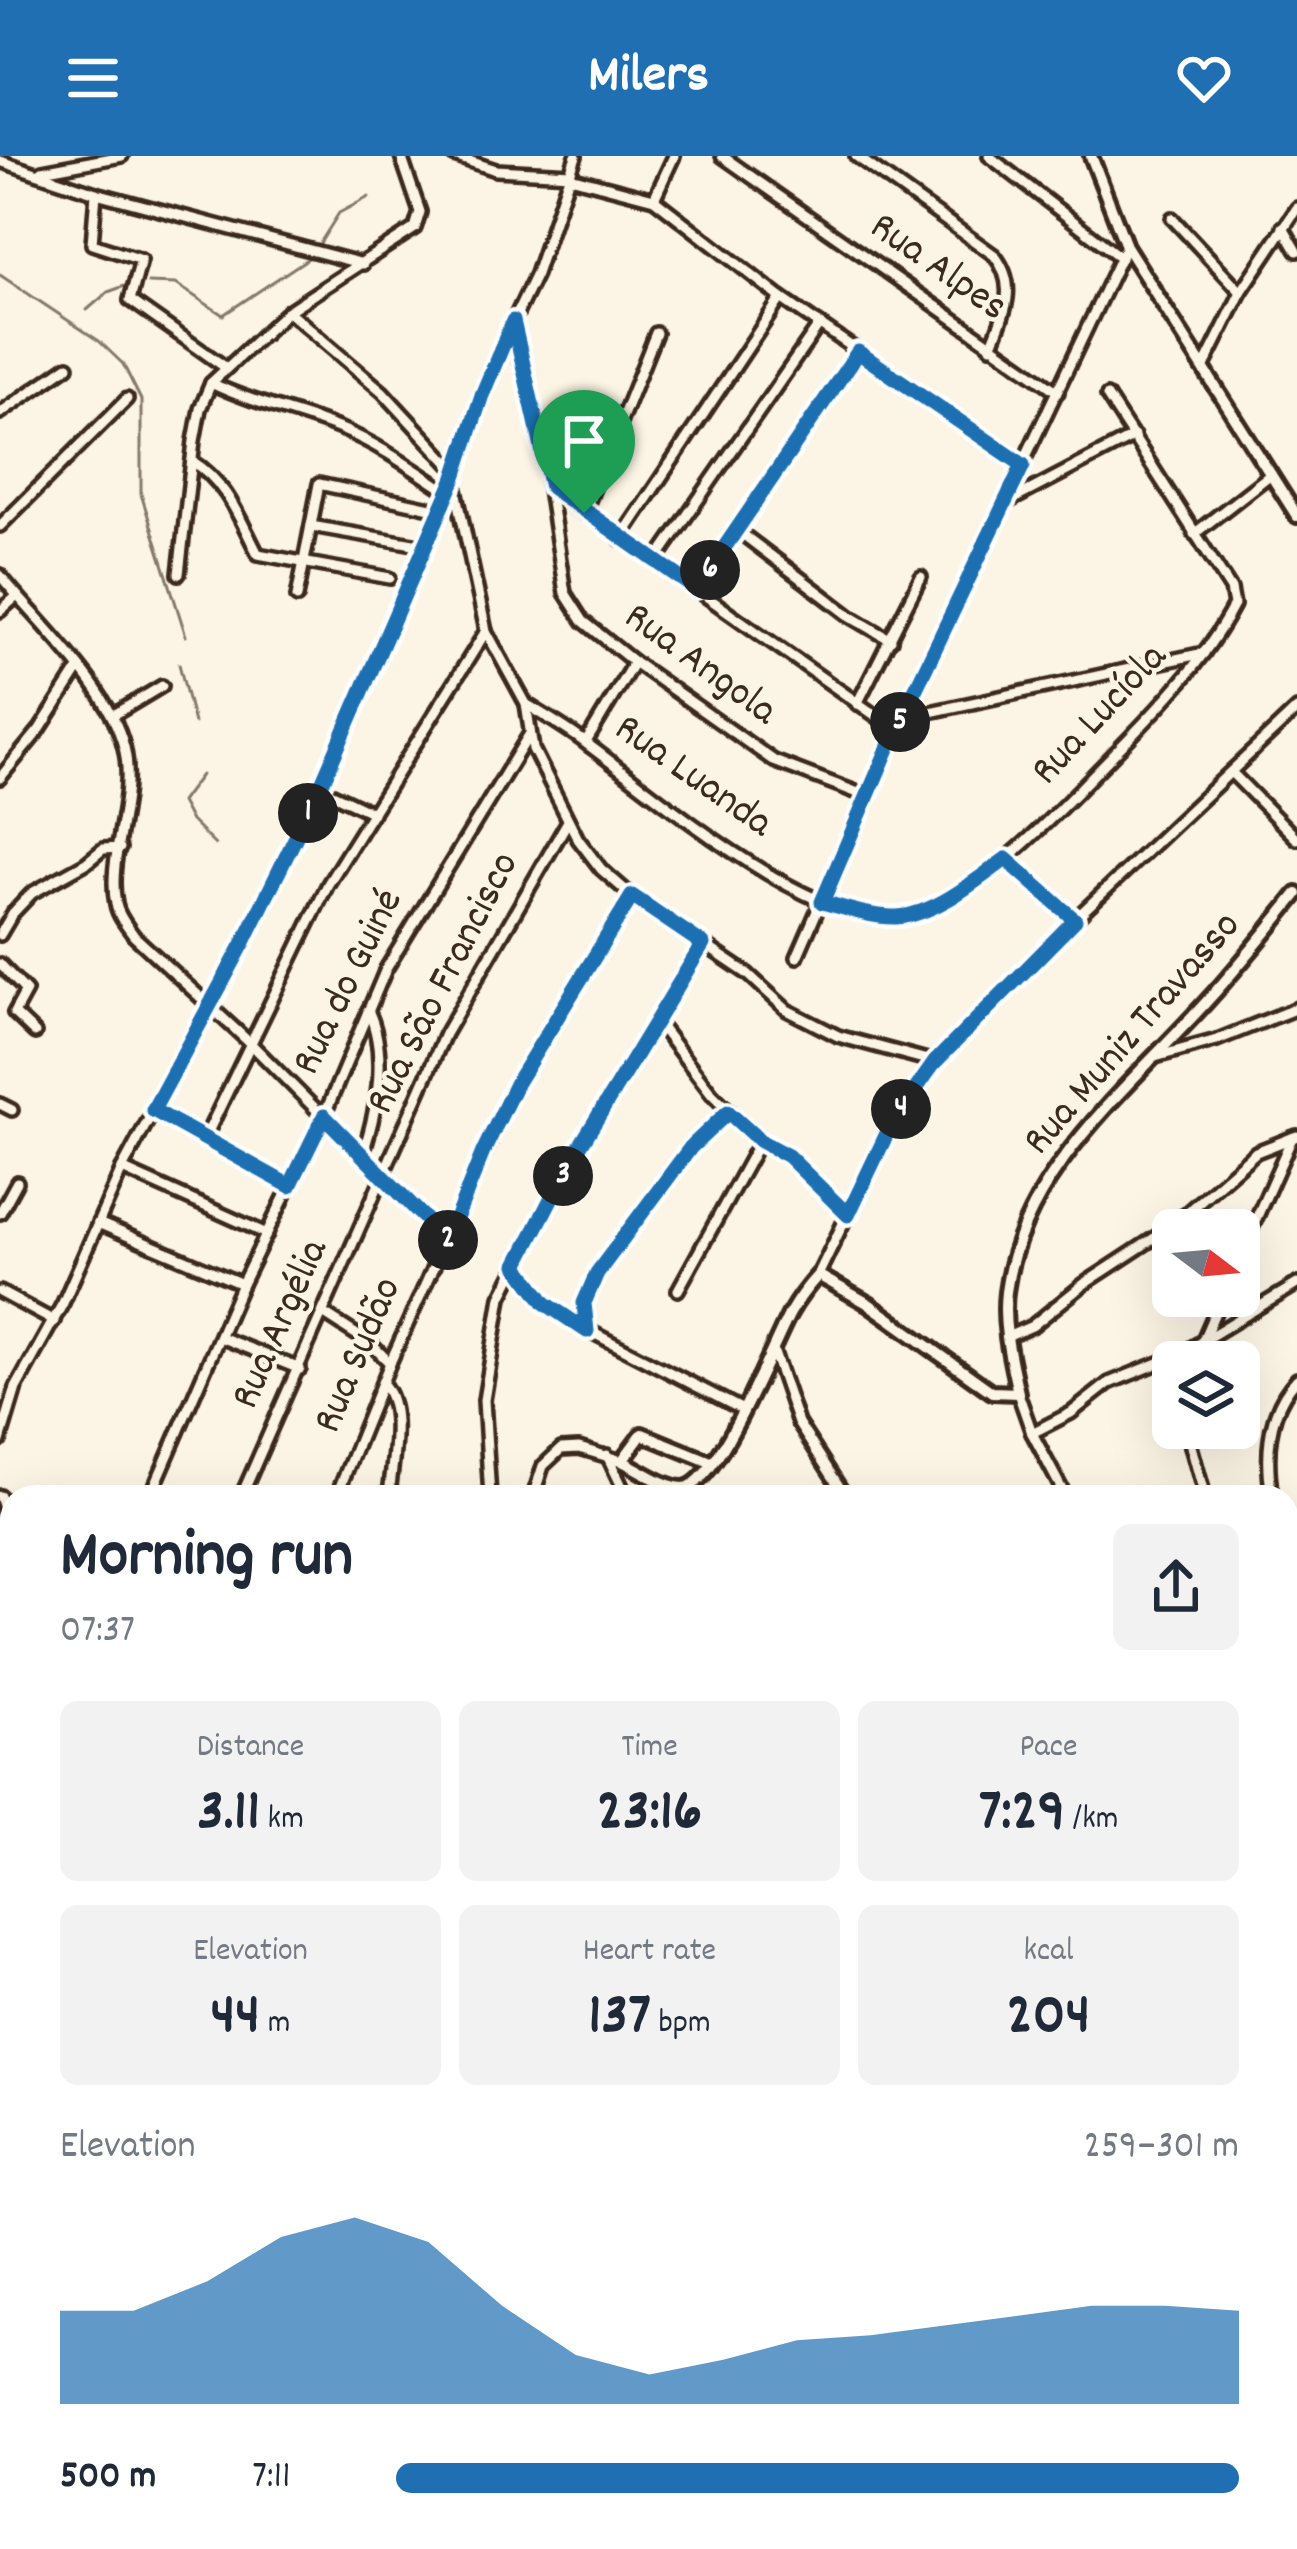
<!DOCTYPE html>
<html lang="en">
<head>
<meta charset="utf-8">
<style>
	body { margin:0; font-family:Dekko,sans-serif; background:#f2f2f3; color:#1f2937; height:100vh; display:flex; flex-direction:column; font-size:45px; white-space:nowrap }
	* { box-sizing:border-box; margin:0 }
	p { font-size:39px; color:#747a83 }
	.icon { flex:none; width:66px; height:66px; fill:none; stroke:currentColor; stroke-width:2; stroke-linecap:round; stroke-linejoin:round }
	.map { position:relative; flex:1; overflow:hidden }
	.panel { position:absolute; left:0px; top:1329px; width:1299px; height:1065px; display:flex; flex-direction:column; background:#fff; border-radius:36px 36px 0 0; box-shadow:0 12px 48px #0002 }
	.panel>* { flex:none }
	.needle { width:78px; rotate:106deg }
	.buttons { position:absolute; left:1152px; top:1053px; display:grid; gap:24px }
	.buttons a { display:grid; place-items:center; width:108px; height:108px; border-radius:18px; background:#fff; box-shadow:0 12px 48px #0002; font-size:60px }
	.pin { position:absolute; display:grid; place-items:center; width:102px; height:102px; color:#fff; margin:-123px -51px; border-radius:50% 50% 50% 0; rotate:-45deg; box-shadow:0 0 12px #0007 }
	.pin .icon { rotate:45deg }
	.km { position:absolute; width:60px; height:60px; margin:-30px; border-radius:50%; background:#222; color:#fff; font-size:33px; line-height:60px; text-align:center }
	.round { display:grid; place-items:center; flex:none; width:126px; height:126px; border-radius:18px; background:#f2f2f3 }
	.overview { display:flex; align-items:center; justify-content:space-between; height:204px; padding:0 60px }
	h1 { font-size:66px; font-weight:700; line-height:90px }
	.metrics { display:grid; grid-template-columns:repeat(3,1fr); gap:18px; height:204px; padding:12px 60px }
	.metrics div { display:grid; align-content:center; border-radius:18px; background:#f2f2f3; text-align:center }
	.metrics b { font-size:60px; font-weight:700 }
	.metrics small { font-size:33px; font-weight:400 }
	.metrics p { font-size:33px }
	.chart { height:336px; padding:24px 60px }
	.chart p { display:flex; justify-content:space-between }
	.chart svg { width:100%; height:216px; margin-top:12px; fill:#1f6fb2; opacity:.7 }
	ul { padding:0 60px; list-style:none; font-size:39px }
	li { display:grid; grid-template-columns:192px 144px 1fr; align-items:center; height:90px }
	li i { height:30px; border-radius:15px; background:#1f6fb2 }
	header { display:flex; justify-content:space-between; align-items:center; height:156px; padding:0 60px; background:#1f6fb2; color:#fff; font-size:54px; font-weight:700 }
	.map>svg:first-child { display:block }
	.green { fill:#e0d8c8; stroke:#8e8173; stroke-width:3 }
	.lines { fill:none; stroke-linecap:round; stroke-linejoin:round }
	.stream { stroke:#85796b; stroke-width:3 }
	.minor-casing { stroke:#3b2a1e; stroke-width:18 }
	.tertiary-casing { stroke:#3b2a1e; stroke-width:20 }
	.secondary-casing { stroke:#3b2a1e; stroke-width:21 }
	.minor { stroke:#fcf5e5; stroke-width:9 }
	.tertiary { stroke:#fcf5e5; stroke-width:10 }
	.secondary { stroke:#fcf5e5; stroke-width:12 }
	.route-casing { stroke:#fff; stroke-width:24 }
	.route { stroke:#1f6fb2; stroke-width:15 }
	.labels { text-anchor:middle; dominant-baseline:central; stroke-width:9; stroke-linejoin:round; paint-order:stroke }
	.street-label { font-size:42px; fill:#3b2a1e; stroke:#fcf5e5 }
</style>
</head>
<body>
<header><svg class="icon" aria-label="menu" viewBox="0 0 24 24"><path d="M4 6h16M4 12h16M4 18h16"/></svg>Milers<svg class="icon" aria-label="heart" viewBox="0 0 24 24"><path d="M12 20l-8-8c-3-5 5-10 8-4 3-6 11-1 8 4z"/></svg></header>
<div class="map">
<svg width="1297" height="2393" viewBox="0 0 1297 2393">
	<rect width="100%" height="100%" fill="#fcf5e5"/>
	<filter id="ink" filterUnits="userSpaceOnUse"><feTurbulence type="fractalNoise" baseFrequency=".00833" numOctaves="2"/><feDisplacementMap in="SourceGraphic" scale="24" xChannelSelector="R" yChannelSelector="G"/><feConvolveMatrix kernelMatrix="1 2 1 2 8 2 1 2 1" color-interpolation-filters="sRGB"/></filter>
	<g filter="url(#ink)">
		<!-- green -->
		<path class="green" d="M1297,1626V1949H1287V1637Z"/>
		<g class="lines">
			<!-- stream -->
			<g class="stream">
				<path d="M320,87L339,57L369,41"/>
				<path d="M0,119L99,185L123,208L141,244V338L186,480"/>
				<path d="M148,127L176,128L223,159L310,101"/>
				<path d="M87,154L108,136L130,128"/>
				<path d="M179,508L194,567"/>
				<path d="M201,619L181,646L191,665L215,689"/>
			</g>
			<defs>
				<g id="minor">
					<path d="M454,0L496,14L571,18"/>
					<path d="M722,0L1058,236"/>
					<path d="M856,0L994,99C1019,130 1004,157 991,191"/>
					<path d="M989,0L1121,102"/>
					<path d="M0,5L96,37L363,108"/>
					<path d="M42,15L122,0"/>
					<path d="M570,21L654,43L781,142L1023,309"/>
					<path d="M96,37L92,88L141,104L130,144L225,211"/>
					<path d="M654,43L674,0"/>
					<path d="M1172,62L1241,136"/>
					<path d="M1283,71L1297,95"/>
					<path d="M288,155L383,236L455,314L454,324L486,475L526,548L533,593L578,683L601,713L632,740L748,818L787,854L838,880L935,906"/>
					<path d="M513,165L518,198L539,267L565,437L583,465L634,506L774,605L866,640"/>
					<path d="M1204,210L1241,136L1297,52"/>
					<path d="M211,227C254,248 299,256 343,274C380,289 414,314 448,336"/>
					<path d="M0,257L68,210"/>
					<path d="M192,305C227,326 240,364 258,398L390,422"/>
					<path d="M455,314L498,197L536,118L576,0"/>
					<path d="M552,332L896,574"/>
					<path d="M1006,347L1134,280"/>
					<path d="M584,357L656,177"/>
					<path d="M0,370L127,243"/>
					<path d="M311,370L425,390"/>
					<path d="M737,374L850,460L891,484"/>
					<path d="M1194,378L1271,318"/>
					<path d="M620,383L781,142"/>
					<path d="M655,406L819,169"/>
					<path d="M179,418L194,285L200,253L211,227L288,155L415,72L420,56L401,0"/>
					<path d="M0,419C39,468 109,530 124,591C137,641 106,702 116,748C118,760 127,770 134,780L251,888L447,1085"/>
					<path d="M696,433L858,196"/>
					<path d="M297,441L319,328L440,354"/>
					<path d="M0,455L17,440"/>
					<path d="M526,548C547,561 568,573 587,588C654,637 823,784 910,759C971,742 1033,681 1077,636C1133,577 1196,521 1234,449L1231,433L1107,240"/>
					<path d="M857,548L921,421"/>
					<path d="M112,560L162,530"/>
					<path d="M902,562L1204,497"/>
					<path d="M586,586L634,506"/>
					<path d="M1231,616L1297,683"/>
					<path d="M0,622L40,573L78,514"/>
					<path d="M320,632L373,657"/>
					<path d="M1006,703L1075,763"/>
					<path d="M0,779L13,757L32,737L86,707L103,693L120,692"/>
					<path d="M797,801L896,574L1126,90"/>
					<path d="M0,808L26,835L14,857L35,877"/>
					<path d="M657,866L712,938L760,985"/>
					<path d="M1155,901L1217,884L1297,852"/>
					<path d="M0,948L12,954"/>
					<path d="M153,954L290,1030"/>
					<path d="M205,982L328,728L486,475"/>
					<path d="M362,1000C377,955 389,899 368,854"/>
					<path d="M122,1013L267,1078"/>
					<path d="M0,1057L17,1026"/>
					<path d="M98,1067L242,1128"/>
					<path d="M1239,1101L1292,982"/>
					<path d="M517,1109L536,1138L568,1164L743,1254"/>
					<path d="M818,1119L892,967L935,906L1075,763L1297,553"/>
					<path d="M678,1134L760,985L788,1000L848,1059"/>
					<path d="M0,1136L54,1165"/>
					<path d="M323,1157L371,1188L390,1207"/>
					<path d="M587,1175L585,1147L597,1117L691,991L728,956"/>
					<path d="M220,1181L300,1213"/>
					<path d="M1007,1181L1032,1170L1084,1128L1168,1073L1256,996L1297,980"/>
					<path d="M1203,1184L1222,1140"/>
					<path d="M773,1194L798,1267L846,1341"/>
					<path d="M383,1228C405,1254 391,1309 389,1341"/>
					<path d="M1018,1237L1032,1277L1066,1341"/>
					<path d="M1186,1272L1205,1341"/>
					<path d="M1032,1277L1071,1257L1109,1227L1181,1198L1297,1128"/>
					<path d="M0,1285L16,1232L63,1147L122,1013L244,786L320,632L454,324"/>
					<path d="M607,1299L627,1341"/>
					<path d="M0,1340L12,1378"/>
					<path d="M150,1341L242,1128L324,960L386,813L529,579"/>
					<path d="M241,1341L445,878L568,665"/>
					<path d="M336,1341L390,1207L516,928L632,740"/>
					<path d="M490,1341L484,1244L501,1141L568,1010L703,787"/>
					<path d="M533,1341L543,1310L561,1293L579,1292L622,1305"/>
					<path d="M1272,1341C1265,1299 1267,1255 1297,1223"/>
					<path d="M0,1463L12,1466"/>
					<path d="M0,1549L12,1553"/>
					<path d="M0,1629L12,1633"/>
					<path d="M0,1714L12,1717"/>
					<path d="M0,1796L12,1799"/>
					<path d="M0,1883L12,1886"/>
					<path d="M1287,1992L1297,1996"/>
					<path d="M0,2006L12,2005"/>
					<path d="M1287,2051L1297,2055"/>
					<path d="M1287,2096L1297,2100"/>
					<path d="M0,2131L12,2125"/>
					<path d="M1287,2143L1297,2147"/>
					<path d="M1287,2189L1297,2192"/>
					<path d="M1287,2237L1297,2241"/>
					<path d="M1287,2289L1297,2293"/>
					<path d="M1287,2357L1297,2361"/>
					<path d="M220,2382L229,2393"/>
					<path d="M1211,2382L1240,2393"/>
					<path d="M239,2393L243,2382"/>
					<path d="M713,2393L717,2382"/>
					<path d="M781,2393L786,2382"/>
					<path d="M924,2393L926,2382"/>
					<path d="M988,2393L991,2382"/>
				</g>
				<g id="tertiary">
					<path d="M1091,0L1126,90L1297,360"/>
					<path d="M713,1307L642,1278L622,1305C639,1313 665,1332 683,1332C717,1332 773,1188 790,1157C798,1143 807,1131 818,1119L869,1148L992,1236L1018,1237C1011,1204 1002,1170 1006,1136C1021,1015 1132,929 1208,844C1239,810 1268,774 1297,738"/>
					<path d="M569,2393V2382"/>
				</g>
				<g id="secondary">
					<path d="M0,2259L12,2284"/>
					<path d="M63,2382L71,2393"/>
				</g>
			</defs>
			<!-- minor casing -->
			<use href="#minor" class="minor-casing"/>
			<!-- tertiary casing -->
			<use href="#tertiary" class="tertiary-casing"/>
			<!-- secondary casing -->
			<use href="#secondary" class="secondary-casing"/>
			<!-- minor -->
			<use href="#minor" class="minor"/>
			<!-- tertiary -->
			<use href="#tertiary" class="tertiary"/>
			<!-- secondary -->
			<use href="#secondary" class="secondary"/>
		</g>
	</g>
	<g class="lines" filter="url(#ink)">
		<defs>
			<path id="route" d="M513,165L551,331L696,433L858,196L1023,309L896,574L822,746C846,752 872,762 897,761C935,759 976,724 1006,703L1075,764L935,906L892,967L848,1059L788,1000L760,985L728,956L691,991L597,1117L584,1147L587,1175L545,1147L517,1109L568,1010L703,788L632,740L516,928L483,996L447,1085L324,960L290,1030L153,954L244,786L320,632L454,324L482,239Z"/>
		</defs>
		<!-- route casing -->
		<use href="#route" class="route-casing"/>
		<!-- route -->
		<use href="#route" class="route"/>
	</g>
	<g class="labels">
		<!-- street labels -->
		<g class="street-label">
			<text transform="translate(937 113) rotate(35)">Rua Alpes</text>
			<text transform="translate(699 510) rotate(36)">Rua Angola</text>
			<text transform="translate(1101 560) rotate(-47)">Rua Lucíola</text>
			<text transform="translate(692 622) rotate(35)">Rua Luanda</text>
			<text transform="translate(350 827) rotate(-64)">Rua do Guiné</text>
			<text transform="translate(445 828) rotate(-63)">Rua São Francisco</text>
			<text transform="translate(1134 879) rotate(-49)">Rua Muniz Travasso</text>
			<text transform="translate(282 1169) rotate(-66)">Rua Argélia</text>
			<text transform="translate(360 1200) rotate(-67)">Rua Sudão</text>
		</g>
	</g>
</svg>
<div class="buttons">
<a><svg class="needle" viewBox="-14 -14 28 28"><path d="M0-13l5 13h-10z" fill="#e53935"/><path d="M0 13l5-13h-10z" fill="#747a83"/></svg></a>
<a><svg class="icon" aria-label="layers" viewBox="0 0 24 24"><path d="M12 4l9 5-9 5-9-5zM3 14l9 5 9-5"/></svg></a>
</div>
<div class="pin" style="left:584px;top:357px;background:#1e9e55"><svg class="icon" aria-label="arrive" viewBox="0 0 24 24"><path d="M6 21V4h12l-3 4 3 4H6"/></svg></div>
<b class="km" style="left:308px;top:657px">1</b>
<b class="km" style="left:448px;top:1084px">2</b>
<b class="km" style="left:563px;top:1020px">3</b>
<b class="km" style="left:901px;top:953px">4</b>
<b class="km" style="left:900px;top:566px">5</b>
<b class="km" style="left:710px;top:414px">6</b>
<section class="panel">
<div class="overview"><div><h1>Morning run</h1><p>07:37</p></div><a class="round"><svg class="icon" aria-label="share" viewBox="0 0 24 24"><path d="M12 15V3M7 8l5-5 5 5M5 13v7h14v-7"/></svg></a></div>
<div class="metrics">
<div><p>Distance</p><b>3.11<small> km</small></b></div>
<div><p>Time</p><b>23:16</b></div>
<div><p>Pace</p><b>7:29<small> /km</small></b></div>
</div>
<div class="metrics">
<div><p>Elevation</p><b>44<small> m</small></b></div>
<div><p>Heart rate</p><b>137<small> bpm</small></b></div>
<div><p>kcal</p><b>204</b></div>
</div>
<div class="chart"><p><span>Elevation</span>259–301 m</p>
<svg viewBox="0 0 160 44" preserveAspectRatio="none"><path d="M0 44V25L10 25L20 19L30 10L40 6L50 11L60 24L70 34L80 38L90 35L100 31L110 30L120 28L130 26L140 24L150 24L160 25V44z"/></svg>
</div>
<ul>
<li><b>500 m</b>7:11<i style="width:100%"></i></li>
</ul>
</section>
</div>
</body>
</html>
